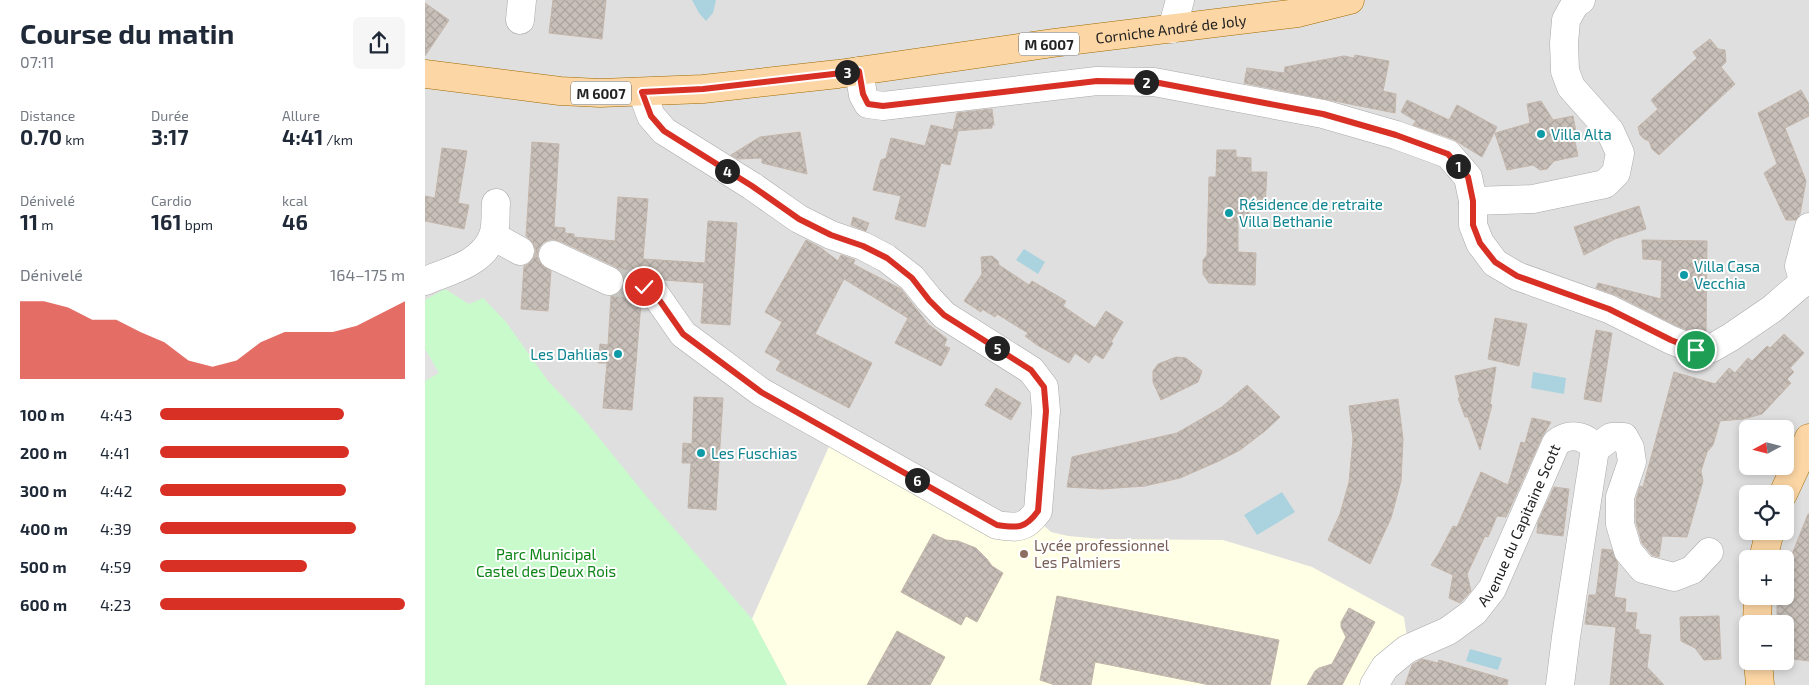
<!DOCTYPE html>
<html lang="fr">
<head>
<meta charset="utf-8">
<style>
	body { margin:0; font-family:"Exo 2",sans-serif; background:#f6f6f7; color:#1f2937; height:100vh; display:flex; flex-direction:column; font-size:19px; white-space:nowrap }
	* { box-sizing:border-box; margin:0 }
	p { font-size:16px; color:#747a83 }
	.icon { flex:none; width:28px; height:28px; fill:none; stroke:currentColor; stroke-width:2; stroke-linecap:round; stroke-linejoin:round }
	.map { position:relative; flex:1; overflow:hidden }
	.side { display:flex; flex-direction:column; background:#fff; width:425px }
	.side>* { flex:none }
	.needle { width:32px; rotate:263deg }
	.buttons { position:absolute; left:1314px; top:420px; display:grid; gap:10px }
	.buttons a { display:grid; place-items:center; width:55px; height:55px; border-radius:8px; background:#fff; box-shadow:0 2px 8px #0003; font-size:25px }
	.pin { position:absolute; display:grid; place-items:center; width:42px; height:42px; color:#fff; margin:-21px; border:2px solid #fff; border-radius:50%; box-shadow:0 1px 5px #0007 }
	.km { position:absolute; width:25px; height:25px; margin:-12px; border-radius:50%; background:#222; color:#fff; font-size:14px; line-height:25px; text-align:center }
	.round { display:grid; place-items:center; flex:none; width:52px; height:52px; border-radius:8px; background:#f6f6f7 }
	.head { display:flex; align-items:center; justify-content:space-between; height:85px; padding:0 20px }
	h1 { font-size:28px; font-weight:700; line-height:38px }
	.figures { display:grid; grid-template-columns:repeat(3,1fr); gap:8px; height:85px; padding:5px 20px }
	.figures div { display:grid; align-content:center }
	.figures b { font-size:21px; font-weight:700 }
	.figures small { font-size:14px; font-weight:400 }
	.figures p { font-size:14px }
	.chart { height:140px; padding:10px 20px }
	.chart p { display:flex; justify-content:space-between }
	.chart svg { width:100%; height:90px; margin-top:5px; fill:#d93025; opacity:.7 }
	ul { padding:0 20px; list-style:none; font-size:16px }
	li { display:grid; grid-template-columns:80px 60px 1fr; align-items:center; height:38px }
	li i { height:12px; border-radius:6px; background:#d93025 }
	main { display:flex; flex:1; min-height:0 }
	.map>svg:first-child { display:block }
	.residential { fill:#e0dfdf; fill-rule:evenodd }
	.education { fill:#ffffe5 }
	.park { fill:#c8facc }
	.parking { fill:#e2e2e2 }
	.water { fill:#aad3df }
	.building { fill:url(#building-cross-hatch); stroke:#c4b6ab }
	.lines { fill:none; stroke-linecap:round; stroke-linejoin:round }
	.minor-tunnel { stroke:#c8c6c1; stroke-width:28; stroke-dasharray:28 14; stroke-linecap:butt }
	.minor-casing { stroke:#a9a9a9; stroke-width:29 }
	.major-casing { stroke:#a06b00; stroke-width:29 }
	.minor { stroke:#fff; stroke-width:28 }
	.major { stroke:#fcd6a4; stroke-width:28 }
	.route-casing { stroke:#fff; stroke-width:10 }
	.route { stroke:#d93025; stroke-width:6 }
	.culture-dot { fill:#0f9aa8; stroke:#fff; stroke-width:2 }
	.education-dot { fill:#8d6e63; stroke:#fff; stroke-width:2 }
	.labels { text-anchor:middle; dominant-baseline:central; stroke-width:4; stroke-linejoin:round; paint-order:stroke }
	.shield { fill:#fff; stroke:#646464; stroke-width:1 }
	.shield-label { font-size:14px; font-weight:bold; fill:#222 }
	.street-label { font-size:15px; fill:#222; stroke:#fff }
	.culture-label { font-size:15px; fill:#0d838f; stroke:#fff; text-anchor:start }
	.education-label { font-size:15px; fill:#785e54; stroke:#fff; text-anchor:start }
	.park-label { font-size:15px; fill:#0c8416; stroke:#fff }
</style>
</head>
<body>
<main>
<section class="side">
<div class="head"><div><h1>Course du matin</h1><p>07:11</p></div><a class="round"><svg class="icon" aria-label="share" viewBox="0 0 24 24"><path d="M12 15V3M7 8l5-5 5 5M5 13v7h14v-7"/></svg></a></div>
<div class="figures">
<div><p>Distance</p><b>0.70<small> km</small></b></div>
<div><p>Durée</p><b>3:17</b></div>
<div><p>Allure</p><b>4:41<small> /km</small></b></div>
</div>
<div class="figures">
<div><p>Dénivelé</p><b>11<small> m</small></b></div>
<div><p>Cardio</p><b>161<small> bpm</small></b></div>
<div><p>kcal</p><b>46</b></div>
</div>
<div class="chart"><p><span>Dénivelé</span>164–175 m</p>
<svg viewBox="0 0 160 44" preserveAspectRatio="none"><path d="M0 44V6L10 6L20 9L30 15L40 15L50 21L60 26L70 35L80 38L90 35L100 26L110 21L120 21L130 21L140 18L150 12L160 6V44z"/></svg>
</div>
<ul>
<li><b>100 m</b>4:43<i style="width:75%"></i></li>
<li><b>200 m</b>4:41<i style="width:77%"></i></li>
<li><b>300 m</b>4:42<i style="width:76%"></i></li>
<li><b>400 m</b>4:39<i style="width:80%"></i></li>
<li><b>500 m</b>4:59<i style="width:60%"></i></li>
<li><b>600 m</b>4:23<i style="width:100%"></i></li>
</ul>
</section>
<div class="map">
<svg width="1384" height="685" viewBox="0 0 1384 685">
	<defs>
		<pattern id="building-cross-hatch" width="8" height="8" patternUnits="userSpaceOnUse" patternTransform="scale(1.25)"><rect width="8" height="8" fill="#c7bfb8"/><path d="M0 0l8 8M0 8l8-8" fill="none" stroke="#aba49e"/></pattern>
	</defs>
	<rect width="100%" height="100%" fill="#f2efe9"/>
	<!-- residential -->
	<path class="residential" d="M0,0H1384V685H0ZM1322,429H1360V466H1322ZM1322,494H1360V531H1322ZM1322,559H1360V596H1322ZM1322,624H1360V661H1322Z"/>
	<!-- education -->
	<path class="education" d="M406,442L586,541L592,540L617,524L626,532L643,536L677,539L798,540L887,567L979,617L982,638L940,685H362L327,619Z"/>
	<!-- park -->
	<path class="park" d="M20,289L44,304L58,298L81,322L123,381L157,417L227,503L327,619L362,685H0V300Z"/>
	<!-- parking -->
	<path class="parking" d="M0,349L14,373L0,381Z"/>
	<!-- water -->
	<g class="water">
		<path d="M267,0H291L288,13L281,21L274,13Z"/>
		<path d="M599,249L620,262L613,274L591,260Z"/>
		<path d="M1108,372L1141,378L1139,394L1106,388Z"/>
		<path d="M857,492L870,512L832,535L819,515Z"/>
		<path d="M1045,649L1077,658L1073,670L1041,661Z"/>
	</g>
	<!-- building -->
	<g class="building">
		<path d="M128,0H181L177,39L124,33Z"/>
		<path d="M0,3L24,20L0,56Z"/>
		<path d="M1285,39L1293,49L1300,50L1301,62L1296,67L1310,84L1234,155L1227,149L1224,141L1219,139L1215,135L1213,127L1233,109L1226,100L1272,58L1268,52Z"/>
		<path d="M930,55L964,61L958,91L971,94L970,113L819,83L822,68L859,73L860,67L919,56L929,58Z"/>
		<path d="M1376,90L1384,104V116L1360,128L1381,181L1375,214L1371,220H1361L1339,173L1352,164L1333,113Z"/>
		<path d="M982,100L1024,120L1032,105L1072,127L1057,157L1028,139L988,125L991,121L976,112Z"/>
		<path d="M1116,101L1128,120L1148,116L1151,132L1149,137L1153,156L1129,161L1122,169L1115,170L1108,165L1082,170L1070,133L1105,123L1102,104Z"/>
		<path d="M567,109L569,125H567V128L531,131H533L525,165L516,163L500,227L470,219L476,196L448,190L456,160L461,158L466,138L500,146L506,125L528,130L532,113Z"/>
		<path d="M375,132L382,174L337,163V158L313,159L306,155L335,137Z"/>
		<path d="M107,142L134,144L129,227L140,228V233L149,234V237L190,241L193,197L223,199L218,259L280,263L283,221L312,223L305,325L276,323L279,283L239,280L225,273L218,271L210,274L205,280L203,288L206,296L216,303L207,410L178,408L182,363H173L175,344L183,345L186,296L193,293L198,287L199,279L196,272L191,267L135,241L127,239L119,242L114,248L112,256L116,264L126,271L123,311L96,309L99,266L103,264L108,259L111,251L108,243L101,236Z"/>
		<path d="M17,148L42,151L33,203L44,205L39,229L0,221V196L10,198Z"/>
		<path d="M792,150H811V157L826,158V172H842L840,206H824V219L813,220V252L831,253L830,285L784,283L778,274V260L782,255L784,177H791Z"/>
		<path d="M1214,206L1221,229L1190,239L1159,255L1149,227Z"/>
		<path d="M428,217L444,223L441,231L426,225Z"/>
		<path d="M381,240L396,248L413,261L416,255L430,260L428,264L476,289L503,324L522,339L519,346L525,348L516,366L470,343L483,318L419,279L390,334L447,363L424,408L351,370L356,361L340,352L357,322L340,312Z"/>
		<path d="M1217,240L1282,241L1281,333L1273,334L1252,326L1191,295L1171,288L1173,283L1236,299L1237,260L1218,259Z"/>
		<path d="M567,256L573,261L574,265L604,285L607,281L641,301L638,306L670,328L681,311L698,322L686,342L688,343L678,359L670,354L664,363L650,353L644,363L612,345L600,336L603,333L572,314L570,317L557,309L556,312L539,301L557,274L556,257Z"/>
		<path d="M1070,318L1102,324L1094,366L1063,359Z"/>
		<path d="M1171,330L1187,333L1176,402L1159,399Z"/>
		<path d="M1359,334L1379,353L1365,368L1369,372L1362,379L1366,383L1337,414L1318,419L1295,421L1288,445L1282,452L1276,471L1278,481L1262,537L1237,536L1234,557L1227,555L1217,543L1211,522V500L1215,486L1218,487L1249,372L1290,384L1304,368L1310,373L1323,358L1327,361L1342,346L1345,348Z"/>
		<path d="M751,357L761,358L777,371L773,382L736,400L728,382V371L733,364Z"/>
		<path d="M1071,367L1065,404L1067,405L1055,450L1043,417H1040L1033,398H1035L1030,376Z"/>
		<path d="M822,385L855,417L840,431L815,450L794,461L755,478L720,486L677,489L642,487L647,457L752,433L797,407Z"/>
		<path d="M571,388L596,403L586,420L560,405Z"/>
		<path d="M269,397L298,398L291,510L263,508L266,463H257L258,443L267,444Z"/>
		<path d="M973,399L978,439L976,481L966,518L945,564L903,540L915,514L924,482L928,439L924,406Z"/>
		<path d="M1107,418L1126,422L1117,437L1081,517L1072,516L1063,537L1060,536L1042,574L1046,591L1035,603L1024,598L1028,575L1006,565L1014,553L1028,526L1032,527L1056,472L1083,485L1096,442L1100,443Z"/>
		<path d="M1129,487L1144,489L1138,536L1112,533L1113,522Z"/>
		<path d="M1383,514H1384V661L1360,658V624H1352V596H1360V572Z"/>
		<path d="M508,534L521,540L533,541L551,548L562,559L567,566L578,573L552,622L541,616L536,625L476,592Z"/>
		<path d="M1177,549L1187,550L1193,564L1189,597L1201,599L1200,612L1212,613L1210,629L1214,630V634L1226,635L1222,667L1239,685H1185L1191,627L1160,624L1164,595H1171Z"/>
		<path d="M632,596L854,640L845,685H785L670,662L666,685H630L615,680Z"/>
		<path d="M924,608L950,622L917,685H882L890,671L894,668L907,664L921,637L916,627V622Z"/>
		<path d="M1294,616L1296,659L1279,660L1270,648L1256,641L1255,617Z"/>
		<path d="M472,631L520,657L505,685H442Z"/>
		<path d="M997,659L1013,663L1014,660L1083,680L1082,685H980L987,665Z"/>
	</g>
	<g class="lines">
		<!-- minor-tunnel -->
		<path class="minor-tunnel" d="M184,281L219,287"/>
		<defs>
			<g id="minor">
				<path d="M95,20L97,0"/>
				<path d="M747,29L755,0"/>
				<path d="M434,71L438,95L443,104L458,106L672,81L729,82L898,114L971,135L1023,154L1043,177L1048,201V225L1055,243L1070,263L1092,276L1184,309L1246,340L1271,350L1287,348L1306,337L1347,309L1384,277"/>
				<path d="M217,92L226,116L239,131L327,186L374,219L406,235L438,246L461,258L487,278L504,299L519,315L606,370L619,387L621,411L613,511C600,529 593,528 572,525L336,392L258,334L228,291L219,287"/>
				<path d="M1048,201L1108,199L1180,184L1191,173L1195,153L1185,131L1146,87L1140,71L1139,43L1141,20L1150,4L1156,0"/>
				<path d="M68,236L95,251"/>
				<path d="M128,255L184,281"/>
				<path d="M0,281C24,271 56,264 67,238C72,228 70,213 71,203"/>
				<path d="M1379,283L1374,266L1384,227"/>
				<path d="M1170,449L1186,437H1199L1205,448L1207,462L1195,497V524L1203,551L1218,569L1249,577L1267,570L1284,552"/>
				<path id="s1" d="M949,685L960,667L982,649L1023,631L1049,612L1067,589L1131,443C1145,432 1161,435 1170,449L1141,637L1135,685"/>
			</g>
			<g id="major">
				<path id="s2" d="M0,74L135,91L175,93L278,89L413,74L628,43L873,13L925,0"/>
				<path d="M1358,494L1384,438"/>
				<path d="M1338,559L1345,531"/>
				<path d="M1332,624L1333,596"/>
				<path d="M1333,661L1335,685"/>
			</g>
		</defs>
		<!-- minor casing -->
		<use href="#minor" class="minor-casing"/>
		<!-- major casing -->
		<use href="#major" class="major-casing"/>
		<!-- minor -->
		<use href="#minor" class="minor"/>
		<!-- major -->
		<use href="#major" class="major"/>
	</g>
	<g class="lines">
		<defs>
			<path id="route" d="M219,287L228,291L258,334L336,392L572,525C593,528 600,529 613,511L621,411L619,387L606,370L519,315L504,300L487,278L462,258L438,246L406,235L374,219L327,186L239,131L226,116L217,92L278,89L434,71L438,94L443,104L458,106L672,81L729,82L898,114L971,135L1023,154L1043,177L1048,201V225L1055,243L1070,262L1092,276L1184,309L1246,340L1271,350"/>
		</defs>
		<!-- route casing -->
		<use href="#route" class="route-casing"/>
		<!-- route -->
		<use href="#route" class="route"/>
	</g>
	<!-- markers -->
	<g class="culture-dot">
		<circle cx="1116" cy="134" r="5"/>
		<circle cx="804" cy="213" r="5"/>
		<circle cx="1259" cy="275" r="5"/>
		<circle cx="193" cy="354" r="5"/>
		<circle cx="276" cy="453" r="5"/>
	</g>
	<circle class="education-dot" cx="599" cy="554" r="5"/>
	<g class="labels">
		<!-- shield labels -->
		<g class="shield">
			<rect x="594" y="32.5" width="60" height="23" rx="4"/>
			<rect x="146" y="81.5" width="60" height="23" rx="4"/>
		</g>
		<g class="shield-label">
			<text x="624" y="44">M 6007</text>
			<text x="176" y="93">M 6007</text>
		</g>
		<!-- street labels -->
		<g class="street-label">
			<text stroke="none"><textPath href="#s2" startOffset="751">Corniche André de Joly</textPath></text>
			<text stroke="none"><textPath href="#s1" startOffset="225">Avenue du Capitaine Scott</textPath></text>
		</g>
		<!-- culture labels -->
		<g class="culture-label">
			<text x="1126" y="134">Villa Alta</text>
			<text x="814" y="204">Résidence de retraite<tspan x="814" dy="17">Villa Bethanie</tspan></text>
			<text x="1269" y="266">Villa Casa<tspan x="1269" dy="17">Vecchia</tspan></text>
			<text x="183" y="354" text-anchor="end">Les Dahlias</text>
			<text x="286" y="453">Les Fuschias</text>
		</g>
		<!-- education labels -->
		<g class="education-label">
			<text x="609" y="545">Lycée professionnel<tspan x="609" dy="17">Les Palmiers</tspan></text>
		</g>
		<!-- park labels -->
		<g class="park-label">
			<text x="121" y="554">Parc Municipal<tspan x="121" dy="17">Castel des Deux Rois</tspan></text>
		</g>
	</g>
</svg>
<div class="buttons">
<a><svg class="needle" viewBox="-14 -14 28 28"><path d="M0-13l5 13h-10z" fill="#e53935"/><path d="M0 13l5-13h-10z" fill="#747a83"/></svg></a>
<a><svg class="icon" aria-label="locate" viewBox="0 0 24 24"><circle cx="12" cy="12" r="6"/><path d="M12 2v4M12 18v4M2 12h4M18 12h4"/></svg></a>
<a>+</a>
<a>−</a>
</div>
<div class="pin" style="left:1271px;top:350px;background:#1e9e55"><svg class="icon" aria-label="arrive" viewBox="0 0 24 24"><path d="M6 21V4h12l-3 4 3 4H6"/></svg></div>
<div class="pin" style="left:219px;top:287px;background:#d93025"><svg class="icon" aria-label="check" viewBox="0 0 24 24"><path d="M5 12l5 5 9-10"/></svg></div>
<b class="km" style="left:1033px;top:166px">1</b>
<b class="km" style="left:721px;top:82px">2</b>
<b class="km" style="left:422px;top:72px">3</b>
<b class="km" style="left:302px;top:171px">4</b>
<b class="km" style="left:572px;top:348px">5</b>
<b class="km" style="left:492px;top:480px">6</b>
</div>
</main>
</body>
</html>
